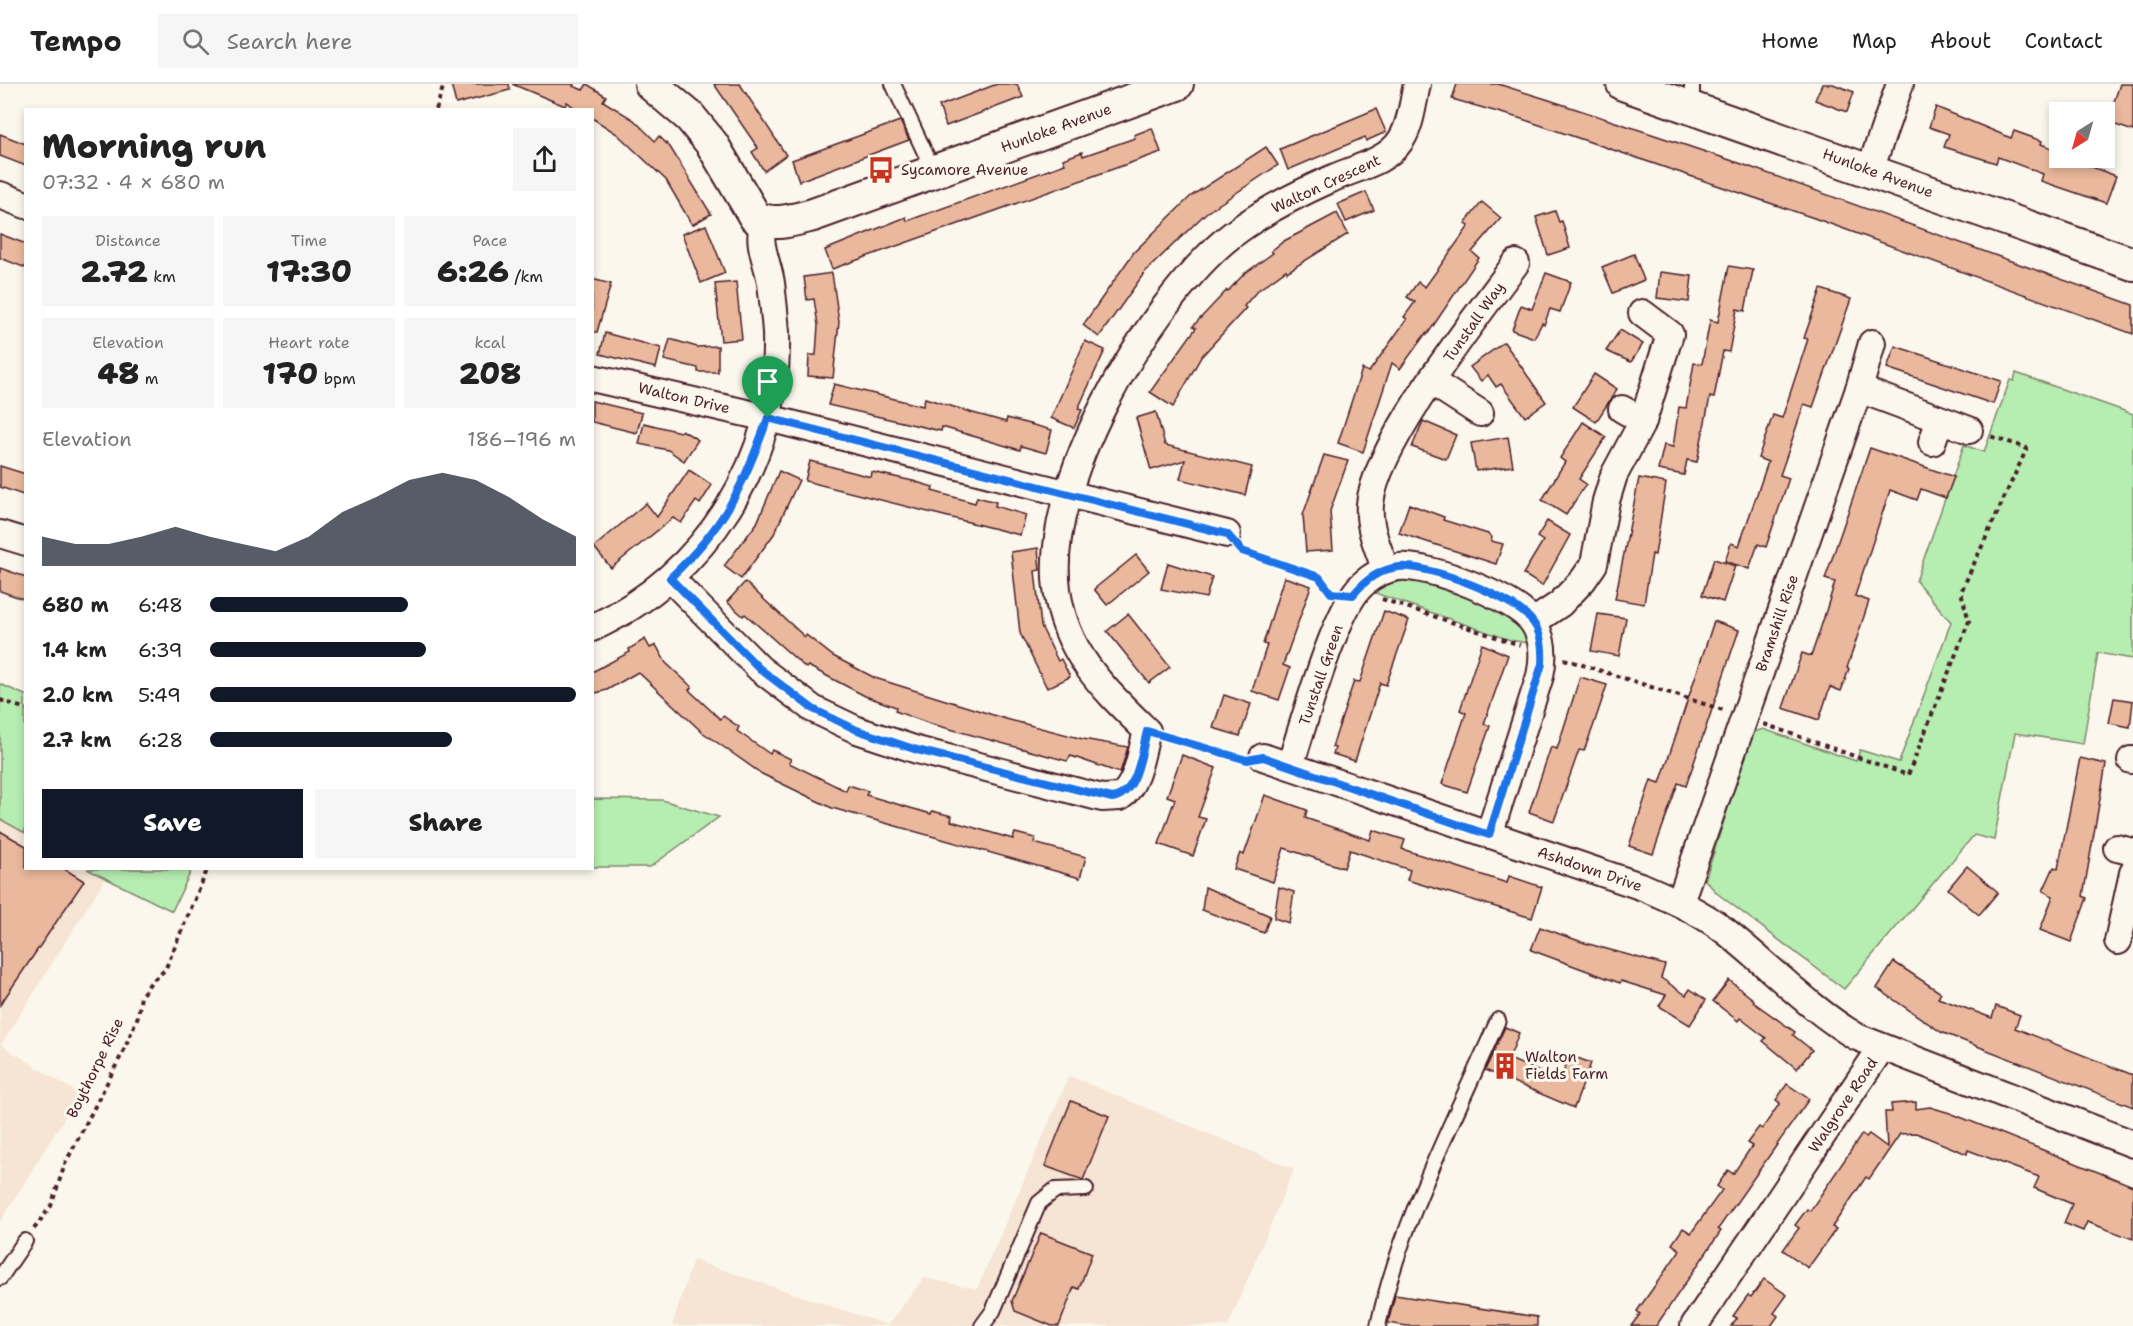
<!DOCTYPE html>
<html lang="en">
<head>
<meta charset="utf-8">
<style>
	body { margin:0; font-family:"Shantell Sans",sans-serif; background:#f6f6f6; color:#222; height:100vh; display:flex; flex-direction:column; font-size:22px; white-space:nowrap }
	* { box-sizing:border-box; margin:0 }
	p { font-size:20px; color:#767676 }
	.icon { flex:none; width:33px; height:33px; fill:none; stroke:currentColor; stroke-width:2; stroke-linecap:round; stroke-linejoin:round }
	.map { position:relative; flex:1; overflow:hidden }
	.side { position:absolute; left:24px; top:24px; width:570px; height:762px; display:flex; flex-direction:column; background:#fff; border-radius:0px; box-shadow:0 3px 9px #0003 }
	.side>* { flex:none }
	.needle { width:39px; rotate:217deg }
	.fabs { position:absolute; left:2049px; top:18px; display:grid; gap:12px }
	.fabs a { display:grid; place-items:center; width:66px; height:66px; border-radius:0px; background:#fff; box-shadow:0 3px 9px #0003; font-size:30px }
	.pin { position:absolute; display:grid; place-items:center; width:51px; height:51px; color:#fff; margin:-62px -26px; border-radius:50% 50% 50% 0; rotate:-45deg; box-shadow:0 0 6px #0007 }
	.pin .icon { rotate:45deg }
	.round { display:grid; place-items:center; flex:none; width:63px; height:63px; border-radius:0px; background:#f6f6f6 }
	.summary { display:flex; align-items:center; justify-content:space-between; height:102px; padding:0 18px }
	h1 { font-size:33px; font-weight:800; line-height:45px }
	.metrics { display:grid; grid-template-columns:repeat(3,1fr); gap:9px; height:102px; padding:6px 18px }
	.metrics div { display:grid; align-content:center; border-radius:0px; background:#f6f6f6; text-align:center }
	.metrics b { font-size:30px; font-weight:800 }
	.metrics small { font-size:16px; font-weight:400 }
	.metrics p { font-size:16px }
	.chart { height:168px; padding:12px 18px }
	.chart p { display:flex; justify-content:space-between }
	.chart svg { width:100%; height:108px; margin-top:6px; fill:#111827; opacity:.7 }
	.action { display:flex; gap:12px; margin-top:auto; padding:12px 18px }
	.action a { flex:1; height:69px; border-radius:0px; background:#111827; color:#fff; font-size:24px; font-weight:800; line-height:69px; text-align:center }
	.action a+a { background:#f6f6f6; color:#222 }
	ul { padding:0 18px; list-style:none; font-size:20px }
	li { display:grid; grid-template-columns:96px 72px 1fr; align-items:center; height:45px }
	li i { height:15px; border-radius:8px; background:#111827 }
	header { display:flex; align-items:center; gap:36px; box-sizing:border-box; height:84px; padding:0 30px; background:#fff; border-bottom:2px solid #e0e0e0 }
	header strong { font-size:28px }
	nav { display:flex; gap:33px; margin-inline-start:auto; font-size:21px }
	.search { width:420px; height:54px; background:#f6f6f6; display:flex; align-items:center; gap:15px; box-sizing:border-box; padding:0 21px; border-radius:0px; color:#767676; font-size:22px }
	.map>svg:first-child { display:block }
	.built { fill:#f6e4d4 }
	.green { fill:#b6edb0; stroke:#80866e; stroke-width:1.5 }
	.building { fill:#eab89c; stroke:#4a1f2b; stroke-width:1.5 }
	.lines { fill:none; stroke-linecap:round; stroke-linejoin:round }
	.service-casing { stroke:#4a1f2b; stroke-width:18 }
	.minor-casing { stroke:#4a1f2b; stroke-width:30 }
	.tertiary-casing { stroke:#4a1f2b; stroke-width:36 }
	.path { stroke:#4a1f2b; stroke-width:4; stroke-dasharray:4.5 4.5; stroke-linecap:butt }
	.service { stroke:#fbf7ec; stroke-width:14 }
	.minor { stroke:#fbf7ec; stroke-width:26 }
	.tertiary { stroke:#fbf7ec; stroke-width:32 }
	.route-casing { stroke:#fff; stroke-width:12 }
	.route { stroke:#1a73e8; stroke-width:8 }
	.labels { text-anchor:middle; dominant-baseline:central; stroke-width:6; stroke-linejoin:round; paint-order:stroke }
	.street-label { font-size:15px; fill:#4a1f2b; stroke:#fbf7ec }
	.poi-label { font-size:15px; fill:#4a1f2b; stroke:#fbf7ec; text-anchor:start }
</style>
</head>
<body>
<header>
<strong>Tempo</strong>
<div class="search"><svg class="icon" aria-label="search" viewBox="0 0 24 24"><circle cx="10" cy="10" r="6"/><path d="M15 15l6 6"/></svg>Search here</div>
<nav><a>Home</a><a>Map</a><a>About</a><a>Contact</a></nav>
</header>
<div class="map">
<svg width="2133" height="1242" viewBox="0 0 2133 1242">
	<rect width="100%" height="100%" fill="#fbf7ec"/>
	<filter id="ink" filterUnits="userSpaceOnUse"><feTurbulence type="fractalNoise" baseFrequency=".0167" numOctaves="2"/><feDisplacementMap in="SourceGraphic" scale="12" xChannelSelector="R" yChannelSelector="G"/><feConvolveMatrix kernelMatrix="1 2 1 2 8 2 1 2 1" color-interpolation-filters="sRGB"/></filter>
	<g filter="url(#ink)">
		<!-- built -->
		<g class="built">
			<path d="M0,735L25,749L26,784L87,785L105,795L1,961L79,1010L0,1138Z"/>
			<path d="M1069,992L1294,1085L1228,1242H672L693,1176L888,1241L924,1194L977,1205Z"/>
		</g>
		<!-- green -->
		<g class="green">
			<path d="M2016,289L2133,330V575L2098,569L2083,660L2015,649L1994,756L1974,751L1844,905L1718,810L1705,796L1752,649L1763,645L1856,677L1860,666L1899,678L1951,538L1916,497L1964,361L1984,368L2010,296L2014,297Z"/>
			<path d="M1414,494L1506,525L1521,539L1528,559L1510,556L1372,508L1389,500Z"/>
			<path d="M0,600L25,611V749L0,735Z"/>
			<path d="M593,715L662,716L719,733L650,783H593Z"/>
			<path d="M87,785H192L172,827Z"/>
		</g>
		<!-- building -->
		<g class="building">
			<path d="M451,0H509L510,6L456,20Z"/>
			<path d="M512,0H574L573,2L583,6L587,0L606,12L603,17L634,36L655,57L659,52L670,63L711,130L692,141L666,96L617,50L592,34V26H578L567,18L565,22Z"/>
			<path d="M714,0H740L786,71L764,87L752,68L758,64Z"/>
			<path d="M997,0H1017L1023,13L946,42L939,22Z"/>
			<path d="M1457,0H1498L1546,15L1739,79L2133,221V250L1814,134L1522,35L1452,15Z"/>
			<path d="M1822,0H1833L1854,8L1847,28L1815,16Z"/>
			<path d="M2120,0H2133V47L2107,38Z"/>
			<path d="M1936,23L2011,54L2014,47L2042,57L2041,60L2060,67V74H2077L2076,77L2116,92L2106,119L2041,97L2043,90L1998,73L1996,79L1944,63L1949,50L1929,43Z"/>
			<path d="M1376,25L1386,48L1366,57L1365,53L1288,86L1280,65Z"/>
			<path d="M900,37L909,56L799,97L792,76Z"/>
			<path d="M1152,44L1161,68L832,185L825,166L906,133L907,137L1065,80L1063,75L1082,68L1083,72L1135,54L1134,51Z"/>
			<path d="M0,50L26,60V82L0,72Z"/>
			<path d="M1266,63L1278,81L1206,129L1145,188L1099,253L1083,241L1134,168L1191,112Z"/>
			<path d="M1366,108L1374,126L1346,138L1338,120Z"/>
			<path d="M1482,118L1501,134L1472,168L1479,174L1427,251L1426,249L1400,285L1392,279L1363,368L1338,359L1362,285L1369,288L1407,235L1404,233L1415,218L1407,213L1418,198L1425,203L1469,142L1465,139Z"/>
			<path d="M1555,127L1559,138L1562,137L1570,164L1548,171L1536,133Z"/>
			<path d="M1337,129L1348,150L1287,188L1286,186L1257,207L1244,222L1246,224L1201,273L1173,323L1150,308L1196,244L1193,242L1227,206L1228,207L1244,190L1273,169L1271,167L1284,157Z"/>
			<path d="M706,141L725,189L701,199L682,150Z"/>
			<path d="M0,150L26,160V184L0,174Z"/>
			<path d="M1634,170L1644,196L1613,209L1602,183Z"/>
			<path d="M1729,182L1753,186L1745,227L1737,225L1729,268L1723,267L1714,314L1710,313L1697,378L1687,376L1684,391L1658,386L1664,361L1673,363L1679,323L1686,324L1694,279L1702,280L1710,236L1718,238Z"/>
			<path d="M1660,188L1692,192L1689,218L1657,214Z"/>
			<path d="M832,189L839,238L833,294L808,292L809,271H816L818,241L814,215L807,216L804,193Z"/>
			<path d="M1546,189L1571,198L1560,228L1550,225L1544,241L1542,239L1534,254L1512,246L1521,221L1532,225Z"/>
			<path d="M592,195L611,200L597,248H592Z"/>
			<path d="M736,198L742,255L721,257L715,200Z"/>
			<path d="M1821,205L1851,215L1813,323L1804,320L1789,365L1780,391L1789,394L1766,463L1758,460L1749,485L1725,477L1731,459L1739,462L1748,436L1768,378L1758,374L1773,331L1782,334L1808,255L1804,254Z"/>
			<path d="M1620,246L1643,260L1631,278L1606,267Z"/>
			<path d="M605,249L661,264L656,284L600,270Z"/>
			<path d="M670,255L697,263L718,262V288H698V284L664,276Z"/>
			<path d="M1085,257L1105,266L1078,325L1082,326L1074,344L1051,334Z"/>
			<path d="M1504,258L1546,318L1525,333L1501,300L1496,303L1488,291L1481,297L1470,283Z"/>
			<path d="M1895,262L2001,297L1993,320L1887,284Z"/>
			<path d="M1594,290L1617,305L1596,338L1573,323Z"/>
			<path d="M834,300L923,322L925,314L973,329L1006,338L1007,334L1052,346L1046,369L1021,362L1020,366L942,343L941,347L828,321Z"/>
			<path d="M592,317L642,329L637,349L592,338Z"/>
			<path d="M1156,328L1165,361L1252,383L1245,411L1180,395L1185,376L1151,386L1136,334Z"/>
			<path d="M1423,337L1456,351L1446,375L1412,363Z"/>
			<path d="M1583,338L1606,353L1579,395L1586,400L1566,431L1542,416L1565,378L1560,374Z"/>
			<path d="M644,339L680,348L682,346L698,356L684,377L668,366L639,360Z"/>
			<path d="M1508,353L1513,382L1476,387L1471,359Z"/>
			<path d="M1870,364L1954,393L1946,414L1921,405L1917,416L1890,406L1855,512L1869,517L1847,584L1849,585L1841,607L1830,603L1819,636L1783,624L1802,569L1811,572L1819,549L1835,498L1825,495Z"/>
			<path d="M1324,371L1348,377L1330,427L1333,466L1306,468L1303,431Z"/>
			<path d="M810,377L871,393L872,388L913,397L933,403L932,407L975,419L977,413L996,418L995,422L1026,431L1020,451L805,397Z"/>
			<path d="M0,382L26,390V412L0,403Z"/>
			<path d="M689,386L712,401L700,420L696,417L681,439L673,434L611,484L594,463L646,419L657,433Z"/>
			<path d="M779,387L799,396L774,450L741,495L724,482L757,439Z"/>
			<path d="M1639,394L1666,399L1655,471L1652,470L1644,520L1615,515Z"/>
			<path d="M1409,420L1444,433L1443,436L1488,450L1492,453L1491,457L1503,460L1496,480L1399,449Z"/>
			<path d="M1547,437L1570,451L1542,502L1523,490L1543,457L1537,453Z"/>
			<path d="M1038,464L1040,486L1035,487L1041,542L1058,577L1061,575L1070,593L1047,604L1020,549L1011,468Z"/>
			<path d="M1136,471L1149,487L1107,521L1094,505Z"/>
			<path d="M1714,475L1735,482L1723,518L1702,511Z"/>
			<path d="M1168,479L1212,493L1206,514L1161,505Z"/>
			<path d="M0,484L26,493V516L0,507Z"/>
			<path d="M1284,493L1311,502L1283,581L1290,584L1279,616L1252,607L1267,561L1263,560Z"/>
			<path d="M745,498L805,553L806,551L833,572L875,594L1006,635L1083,655L1128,663L1120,689L1071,672L1067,677L928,639L895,627L896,623L865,612L808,582L806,584L745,530L743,532L727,518Z"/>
			<path d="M1384,527L1409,536L1386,601L1380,599L1355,677L1333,670L1335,664L1332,663L1354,597L1360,598Z"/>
			<path d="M1128,530L1170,583L1149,599L1107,547Z"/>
			<path d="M1598,530L1626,534L1619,572L1591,567Z"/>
			<path d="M1714,537L1739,546L1686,702L1678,699L1653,770L1629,762L1651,696L1660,699Z"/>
			<path d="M645,555L650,564L656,561L666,579L692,603L689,606L720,635L723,632L739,643L737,647L770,670L772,666L791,675L789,679L846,707L848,701L868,707L866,711L931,730L932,727L952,732L951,737L1013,755L1015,749L1035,754L1034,759L1086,773L1080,794L832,724L762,690L725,664L702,648L638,588L607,606L592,610V588L630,568L629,565Z"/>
			<path d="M1482,560L1508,571L1484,640L1490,642L1467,708L1442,700L1466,629L1460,626Z"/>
			<path d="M1580,593L1607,601L1593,643L1584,667L1579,666L1554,737L1529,728L1551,663L1557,665Z"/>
			<path d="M1224,611L1251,620L1240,652L1213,644Z"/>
			<path d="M2114,614L2133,617L2130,643L2109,639Z"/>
			<path d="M1182,671L1216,684L1198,733L1206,735L1193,772L1159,760L1175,715L1167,712Z"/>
			<path d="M2080,674L2106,680L2083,812L2087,814L2071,858L2040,846L2053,812L2043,807L2054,783L2058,785Z"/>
			<path d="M1265,711L1307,726L1305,734L1370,756L1373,746L1405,756L1402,765L1507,799L1509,792L1542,803L1532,834L1407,796L1410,786L1350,766L1344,784L1284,764L1273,798L1234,785L1240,769L1244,771Z"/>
			<path d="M0,747L26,762V784H63L84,797L0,921Z"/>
			<path d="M1967,782L1998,808L1979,831L1948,805Z"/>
			<path d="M1205,803L1270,832L1264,849L1202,826Z"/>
			<path d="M1279,803L1294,808L1289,839L1274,834Z"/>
			<path d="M1540,843L1585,859L1665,881L1661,894L1686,911L1690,905L1706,916L1690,941L1659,922L1666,911L1621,897L1620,899L1531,866Z"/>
			<path d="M1894,878L1941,909L1938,914L1992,934L1996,922L2020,931L2015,944L2133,991V1023L1941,948L1877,904Z"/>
			<path d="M1729,896L1754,916L1753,918L1795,948L1793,951L1812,966L1797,985L1763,957L1766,954L1740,934L1738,937L1713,917Z"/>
			<path d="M1505,943L1519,949L1509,975L1561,996L1569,971L1591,979L1574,1024L1485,986Z"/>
			<path d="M1787,1000L1809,1015L1718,1145L1721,1147L1656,1242H1631L1640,1230L1637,1227L1680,1166L1672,1160L1683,1144L1691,1149L1722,1106L1717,1102L1728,1086L1733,1090L1752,1062L1747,1059L1759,1043L1762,1045L1780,1019L1776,1016Z"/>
			<path d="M1071,1017L1109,1032L1083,1096L1045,1082Z"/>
			<path d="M1916,1018V1025L1930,1023L1950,1029L2133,1102V1155L2087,1138L2083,1147L2064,1139L2072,1120L2034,1104L2039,1093L1968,1066L1967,1070L1916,1049L1900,1050L1869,1095L1866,1093L1832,1143L1836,1145L1808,1184L1783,1166L1799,1144L1795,1141L1807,1125L1810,1127L1862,1050L1866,1053L1869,1050L1887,1063L1885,1028H1892L1891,1020Z"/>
			<path d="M1041,1149L1092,1169L1079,1205L1074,1203L1059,1242H1052L1015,1227L1012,1217Z"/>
			<path d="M1764,1195L1787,1211L1774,1229L1778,1232L1771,1242H1731L1737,1234L1733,1232L1748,1211L1751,1213Z"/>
			<path d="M1395,1211L1537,1233V1242H1407L1388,1239Z"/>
		</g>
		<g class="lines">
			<defs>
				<g id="service">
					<path d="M893,0L934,88"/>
					<path d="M1692,23V0"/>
					<path d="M0,1194L25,1157"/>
					<path d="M982,1242L993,1227L1039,1119L1055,1106L1086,1105"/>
					<path d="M1378,1242C1401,1136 1455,1035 1498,936"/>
				</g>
				<g id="minor">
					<path d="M1870,86L1900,0"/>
					<path d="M0,111L26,121"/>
					<path d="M592,294L768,334L1227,450"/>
					<path d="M1432,298L1480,329"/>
					<path d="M1859,305L1969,346"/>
					<path d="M1622,325L1643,337"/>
					<path d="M1932,358L1940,336"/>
					<path d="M0,450L26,458"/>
					<path d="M1386,486C1378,465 1368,443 1370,420C1376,359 1478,231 1516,179"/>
					<path d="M670,494L760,585L813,625L857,646L917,666L1102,714L1120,713C1138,700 1141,668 1147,647C1104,605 1065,569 1057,505C1043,400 1145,227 1222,159C1253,132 1293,112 1331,95C1354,84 1386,79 1401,56C1411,41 1413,18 1417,0"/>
					<path d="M1533,538L1560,520L1583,496L1594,480L1606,417L1614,391L1643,337L1670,250L1642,229"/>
					<path d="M592,544C706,492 780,374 776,249C775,233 773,216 771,199C768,178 756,159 764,138"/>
					<path d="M1263,673L1643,803C1671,815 1699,827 1724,846C1769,881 1808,924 1857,953L2133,1060"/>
					<path d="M2131,676H2133"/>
					<path d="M1290,682C1303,642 1335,525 1362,501C1372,491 1385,485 1399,483C1428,480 1518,514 1534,540C1544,556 1544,574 1540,592L1489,751"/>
					<path d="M2117,764L2133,768"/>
					<path d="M1680,818L1859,305L1872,259"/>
					<path d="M2118,857L2133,789"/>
					<path d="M1694,1242L1882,963"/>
				</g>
				<g id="tertiary">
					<path d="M651,0L690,33L712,60L755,133C773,143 793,136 813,131L1177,0"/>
					<path d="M1623,0L2133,180"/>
				</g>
			</defs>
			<!-- service casing -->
			<use href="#service" class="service-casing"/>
			<!-- minor casing -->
			<use href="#minor" class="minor-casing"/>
			<!-- tertiary casing -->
			<use href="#tertiary" class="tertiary-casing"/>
			<!-- path -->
			<g class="path">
				<path d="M436,26L444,0"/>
				<path d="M1242,467L1319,493L1330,508"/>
				<path d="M1382,515L1520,561"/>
				<path d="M1564,575L1723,626"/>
				<path d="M0,616L26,625"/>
				<path d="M1764,640L1908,691L1969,537L1961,508L2027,364L1990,352"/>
				<path d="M1168,653L1242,674"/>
				<path d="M34,1145L51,1122L65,1080L124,966L138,932L141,912L151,898L165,886L208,784"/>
			</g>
			<!-- service -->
			<use href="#service" class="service"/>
			<!-- minor -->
			<use href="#minor" class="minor"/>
			<!-- tertiary -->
			<use href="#tertiary" class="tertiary"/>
		</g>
	</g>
	<g class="lines" filter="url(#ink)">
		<defs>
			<path id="route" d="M768,334L1227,450L1242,467L1319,493L1331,509L1353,511C1365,496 1380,485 1399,483C1429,480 1514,513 1532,537C1542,549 1543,565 1542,580L1489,751L1263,673L1247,676L1147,647C1141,669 1138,710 1112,714L917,666L857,646L813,625L760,585L670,494C726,441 742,404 768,334Z"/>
		</defs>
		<!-- route casing -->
		<use href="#route" class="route-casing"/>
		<!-- route -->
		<use href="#route" class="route"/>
	</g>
	<!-- icons -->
	<defs>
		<symbol id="bus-bare" viewBox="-9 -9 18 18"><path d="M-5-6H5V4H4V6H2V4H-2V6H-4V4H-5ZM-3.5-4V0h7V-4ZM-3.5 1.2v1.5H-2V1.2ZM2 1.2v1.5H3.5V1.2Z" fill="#c8321e" stroke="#fbf7ec" stroke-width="2.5" paint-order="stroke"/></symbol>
		<symbol id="building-bare" viewBox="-9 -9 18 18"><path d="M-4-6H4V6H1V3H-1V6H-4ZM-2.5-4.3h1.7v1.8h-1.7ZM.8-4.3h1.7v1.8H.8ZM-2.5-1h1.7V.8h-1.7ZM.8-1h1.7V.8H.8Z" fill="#c8321e" stroke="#fbf7ec" stroke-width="2.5" paint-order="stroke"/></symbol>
	</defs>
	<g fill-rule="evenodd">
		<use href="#bus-bare" x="862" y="67" width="38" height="38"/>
		<use href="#building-bare" x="1486" y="963" width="38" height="38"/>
	</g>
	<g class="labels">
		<!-- street labels -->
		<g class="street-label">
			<text transform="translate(1056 44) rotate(-20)">Hunloke Avenue</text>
			<text transform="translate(1878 89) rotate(20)">Hunloke Avenue</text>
			<text transform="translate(1326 100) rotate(-25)">Walton Crescent</text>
			<text transform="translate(1474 238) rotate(-55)">Tunstall Way</text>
			<text transform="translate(684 314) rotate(13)">Walton Drive</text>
			<text transform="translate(1777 539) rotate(-71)">Bramshill Rise</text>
			<text transform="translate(1321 591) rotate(-71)">Tunstall Green</text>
			<text transform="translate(1590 785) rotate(19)">Ashdown Drive</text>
			<text transform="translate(95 984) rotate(-64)">Boythorpe Rise</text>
			<text transform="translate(1843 1021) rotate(-56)">Walgrove Road</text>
		</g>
		<!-- poi labels -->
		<g class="poi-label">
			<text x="901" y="86">Sycamore Avenue</text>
			<text x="1525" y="973">Walton<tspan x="1525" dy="17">Fields Farm</tspan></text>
		</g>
	</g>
</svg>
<div class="fabs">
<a><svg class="needle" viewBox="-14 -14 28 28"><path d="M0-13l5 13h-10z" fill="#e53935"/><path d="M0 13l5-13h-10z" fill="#767676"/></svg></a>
</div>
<div class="pin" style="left:768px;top:334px;background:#1e9e55"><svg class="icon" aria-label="arrive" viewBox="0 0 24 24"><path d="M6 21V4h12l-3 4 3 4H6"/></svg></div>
<section class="side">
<div class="summary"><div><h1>Morning run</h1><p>07:32 · 4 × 680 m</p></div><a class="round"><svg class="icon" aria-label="share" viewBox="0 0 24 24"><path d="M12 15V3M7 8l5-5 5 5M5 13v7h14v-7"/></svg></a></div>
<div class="metrics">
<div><p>Distance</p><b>2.72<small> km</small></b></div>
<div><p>Time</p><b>17:30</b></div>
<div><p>Pace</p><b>6:26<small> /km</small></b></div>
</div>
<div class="metrics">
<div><p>Elevation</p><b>48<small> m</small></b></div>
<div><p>Heart rate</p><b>170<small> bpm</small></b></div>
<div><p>kcal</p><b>208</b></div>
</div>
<div class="chart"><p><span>Elevation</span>186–196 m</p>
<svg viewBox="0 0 160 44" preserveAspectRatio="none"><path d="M0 44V32L10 35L20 35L30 32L40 28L50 32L60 35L70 38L80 32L90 22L100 16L110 9L120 6L130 9L140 16L150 25L160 32V44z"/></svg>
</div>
<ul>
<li><b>680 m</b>6:48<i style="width:54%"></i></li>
<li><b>1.4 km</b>6:39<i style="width:59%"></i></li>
<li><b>2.0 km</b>5:49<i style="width:100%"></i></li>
<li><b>2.7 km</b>6:28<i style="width:66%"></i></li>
</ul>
<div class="action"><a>Save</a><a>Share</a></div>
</section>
</div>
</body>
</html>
